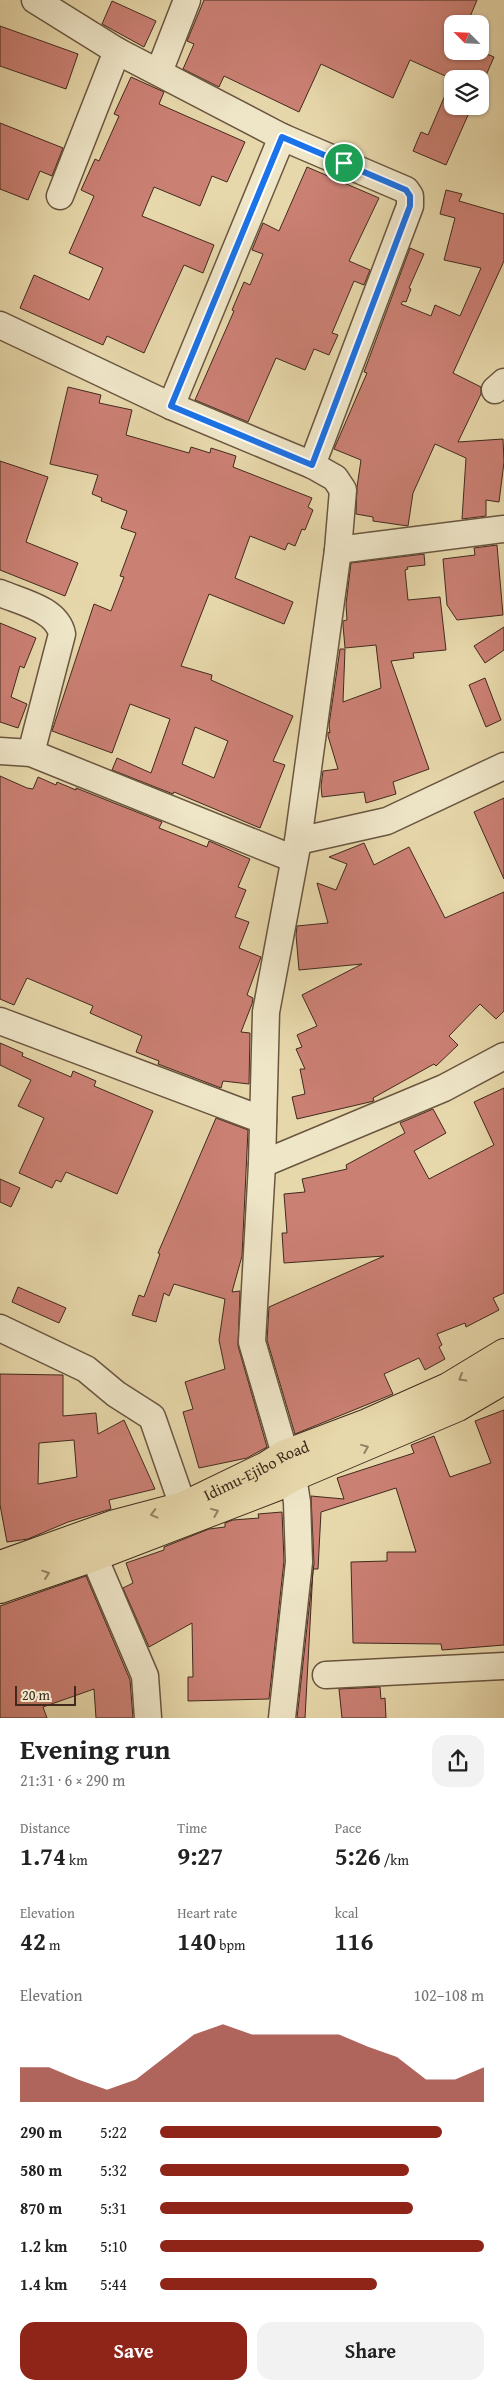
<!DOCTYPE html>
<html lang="en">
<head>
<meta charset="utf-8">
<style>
	body { margin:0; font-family:"Gentium Book Plus",serif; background:#f2f2f2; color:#222; height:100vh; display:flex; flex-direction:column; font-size:19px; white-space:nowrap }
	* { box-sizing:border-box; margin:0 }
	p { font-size:16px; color:#767676 }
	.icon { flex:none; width:28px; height:28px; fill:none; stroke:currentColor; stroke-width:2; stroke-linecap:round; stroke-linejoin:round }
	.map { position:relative; height:1718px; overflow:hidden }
	.drawer { display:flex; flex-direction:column; background:#fff; flex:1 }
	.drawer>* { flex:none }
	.needle { width:32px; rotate:294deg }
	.buttons { position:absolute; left:444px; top:15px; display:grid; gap:10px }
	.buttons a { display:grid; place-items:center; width:45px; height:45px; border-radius:10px; background:#fff; box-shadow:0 1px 4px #0004; font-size:25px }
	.scale { position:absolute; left:15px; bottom:12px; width:61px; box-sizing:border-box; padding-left:5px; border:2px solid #412a1d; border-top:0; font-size:14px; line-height:18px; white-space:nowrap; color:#412a1d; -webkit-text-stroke:4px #efe6c8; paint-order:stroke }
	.pin { position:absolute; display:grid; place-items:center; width:42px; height:42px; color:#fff; margin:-21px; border:2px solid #fff; border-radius:50%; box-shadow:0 1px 5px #0007 }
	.round { display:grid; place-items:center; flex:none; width:52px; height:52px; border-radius:15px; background:#f2f2f2 }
	.head { display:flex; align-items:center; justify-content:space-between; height:85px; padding:0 20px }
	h1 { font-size:28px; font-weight:700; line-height:38px }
	.metrics { display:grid; grid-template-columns:repeat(3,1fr); gap:8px; height:85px; padding:5px 20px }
	.metrics div { display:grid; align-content:center }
	.metrics b { font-size:25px; font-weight:700 }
	.metrics small { font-size:14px; font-weight:400 }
	.metrics p { font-size:14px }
	.chart { height:140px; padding:10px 20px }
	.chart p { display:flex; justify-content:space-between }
	.chart svg { width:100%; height:90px; margin-top:5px; fill:#8f2418; opacity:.7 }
	.action { display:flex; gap:10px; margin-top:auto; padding:10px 20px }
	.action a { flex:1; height:58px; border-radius:15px; background:#8f2418; color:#fff; font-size:20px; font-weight:700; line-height:58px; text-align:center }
	.action a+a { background:#f2f2f2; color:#222 }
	ul { padding:0 20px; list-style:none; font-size:16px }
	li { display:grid; grid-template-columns:80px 60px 1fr; align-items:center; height:38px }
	li i { height:12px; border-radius:6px; background:#8f2418 }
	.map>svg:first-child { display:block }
	.building { fill:#cb8074; stroke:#412a1d; fill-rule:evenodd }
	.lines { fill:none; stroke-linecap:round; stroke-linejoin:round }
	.minor-casing { stroke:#6a5640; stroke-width:29 }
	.major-casing { stroke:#412a1d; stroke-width:30 }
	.minor { stroke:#efe6c8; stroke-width:26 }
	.major { stroke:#e7d8ab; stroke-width:28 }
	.oneway { stroke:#948164 }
	.route-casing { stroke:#fff; stroke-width:10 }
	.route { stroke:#1a73e8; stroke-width:6 }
	.labels { text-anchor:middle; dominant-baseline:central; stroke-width:4; stroke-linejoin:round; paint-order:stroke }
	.street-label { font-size:16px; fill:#412a1d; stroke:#efe6c8 }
</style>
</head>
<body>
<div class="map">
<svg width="504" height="1718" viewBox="0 0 504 1718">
	<rect width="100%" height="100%" fill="#e7d8ab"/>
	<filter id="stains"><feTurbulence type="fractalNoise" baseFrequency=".004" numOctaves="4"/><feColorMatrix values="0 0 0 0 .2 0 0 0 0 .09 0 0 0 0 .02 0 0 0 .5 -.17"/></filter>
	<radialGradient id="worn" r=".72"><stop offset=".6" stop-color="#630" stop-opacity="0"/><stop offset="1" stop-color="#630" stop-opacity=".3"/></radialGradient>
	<!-- building -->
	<g class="building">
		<path d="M204,0H477L467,24H452V51H480L494,57L480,89V79H452L410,60L393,98L321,64L299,112L224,76L219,87L183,69L194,44L187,41Z"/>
		<path d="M112,1L156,21L144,47L102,24Z"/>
		<path d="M0,26L78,54L66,89L0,66Z"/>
		<path d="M131,77L164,92L159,104L245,142L227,182L212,176L200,206L154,187L142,216L214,245L203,273L184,265L144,353L107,336L103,345L20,308L34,275L89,300L103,268L69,253L94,196L81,190L95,159L99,161L119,116L114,114Z"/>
		<path d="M452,79V106H472L446,165L413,151L421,132L428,135Z"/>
		<path d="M0,123L63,148L52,176L40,171L28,200L0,189Z"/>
		<path d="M307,167L379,198L349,261L370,270L364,285L354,281L332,333L338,335L329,355L314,349L305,370L276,358L248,422L195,400L234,311L232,310L244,282L250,285L263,254L252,250L263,223L279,231Z"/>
		<path d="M446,190L462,194L459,201L504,214V261L453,373L481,387V394L458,442L503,439L504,462L499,502L486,500V516L462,519L466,458L435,444L413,493L408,526L373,521V517L356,514L357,487L361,460L334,449L367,373L364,372L410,248L424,254L409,288L411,289L406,302L403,301L401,304L431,316L435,305L460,316L481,268L444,260L455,218L440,214Z"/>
		<path d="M68,387L101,395L99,403L132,410L126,435L189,453L191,447L210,453L211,448L236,456L233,467L312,498L308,507L313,510L305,530L302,529L295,546L288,543L285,550L250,536L235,578L293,602L284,624L209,594L181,666L212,675L211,680L293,716L273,761L285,765L260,828L174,792L173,794L112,770L117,758L151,773L170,719L130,704L112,753L52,731L94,604L111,611L124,577L120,576L136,533L121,528L127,511L101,501L102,498L92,494L98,475L50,464ZM195,727L228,741L214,778L182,764Z"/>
		<path d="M0,461L48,477L26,542L78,563L65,596L0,570Z"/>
		<path d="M497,545L503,615L457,620L447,605L443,559L475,555L474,548Z"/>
		<path d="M424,554L425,565L407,567L408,569L405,570L408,600L440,597L446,650L413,653L414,658L391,661L429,769L393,782L396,794L366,803L364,792L322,797L321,786L323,771L338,769L328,736V732L330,733L329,725L340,649H345L343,702L381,688L376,645L345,648L343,625V621L347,620L346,604L351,563Z"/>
		<path d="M0,623L36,638L24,668L20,666L11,697L27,704L18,728L0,722Z"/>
		<path d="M504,627V650L485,663L474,646Z"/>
		<path d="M485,678L501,720L486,727L469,685Z"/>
		<path d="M0,776L27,788L33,789L38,777L56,785L57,782L76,790V788L162,822L159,828L207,847L209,841L250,859L238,887L246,890L235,917L249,922L239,948L261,957L247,995L253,998L252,1004L241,1032L250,1033L249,1084L223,1081L221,1088L158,1064L159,1061L136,1052L142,1036L90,1013L93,1006L27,978L14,1005L0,999Z"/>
		<path d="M504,798V879L474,812Z"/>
		<path d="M364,843L374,865L409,847L445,918L504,892V1011L496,1019L480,1004L449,1036L458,1045L436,1066L434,1064L373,1098L374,1101L297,1119L292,1097L305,1094L300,1069H305L296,1049L302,1047L297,1035L317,1026L302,995L362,964L299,970L296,935L297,926L328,923L317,883L336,890L347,864L329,857Z"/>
		<path d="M0,1043L23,1053L22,1056L71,1077L73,1071L96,1081L94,1086L153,1111L117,1194L66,1172L61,1182L56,1180L52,1188L19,1173L44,1118L18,1106L31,1080L0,1065Z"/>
		<path d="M504,1088V1293L493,1298L499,1310L466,1327L465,1323L437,1334L442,1345L439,1347L445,1359L425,1370L419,1358L384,1374L393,1394L295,1434L267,1340L269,1307L384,1256L284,1263L282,1233H287L284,1194L305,1192L302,1179L347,1169L346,1165L405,1133L400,1123L433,1109L446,1133L414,1151L429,1179L494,1145L474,1102Z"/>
		<path d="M216,1118L248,1130L242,1256L232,1292L240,1291L238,1346L267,1447L247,1458L199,1468L183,1412L193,1409L185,1382L225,1369L219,1340L225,1299L174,1284L169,1296L164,1293L156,1322L132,1315L139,1295L144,1297L160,1254L158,1253Z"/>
		<path d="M0,1179L20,1188L11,1207L0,1202Z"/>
		<path d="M18,1287L66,1308L59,1323L12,1302Z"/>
		<path d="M0,1374L63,1375V1416L96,1413L98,1434L124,1420L155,1489L109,1500L111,1509L68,1522L28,1539L7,1542L0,1505ZM74,1440L77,1477L38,1484L39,1443Z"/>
		<path d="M504,1410V1645L442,1650L441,1644L353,1643L351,1562L387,1561V1552H416L396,1488L321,1512L318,1569H313L305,1718H297L314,1563L311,1496L344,1499L337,1478L414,1453L411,1445L434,1436L450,1477L491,1463L475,1421Z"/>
		<path d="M282,1512L284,1561L269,1699L188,1701V1677H193L192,1623L149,1647L123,1588L133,1583L126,1563L164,1550V1547L209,1529L225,1527V1523L233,1520L259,1518L258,1514Z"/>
		<path d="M86,1576L130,1680L133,1718H96L94,1689L43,1707L47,1718H0V1606Z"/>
		<path d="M380,1687L381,1699L385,1698L386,1718H342L339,1689Z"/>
	</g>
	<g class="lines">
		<defs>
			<g id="minor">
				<path d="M35,0L117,51L282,137L406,190L410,196V206L312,465"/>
				<path d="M159,72L187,0"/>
				<path d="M60,196L117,51"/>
				<path d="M0,325L171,406L312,465L335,478L343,490L338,550L298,841L266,1012L262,1164L252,1342L285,1454"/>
				<path d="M495,390L504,382"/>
				<path d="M171,406L282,137"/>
				<path d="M338,550L504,529"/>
				<path d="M0,593C21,602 57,609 62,634L31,753"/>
				<path d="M0,751L31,753L294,859"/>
				<path d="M298,841L387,821L504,766"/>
				<path d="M0,1021L263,1120"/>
				<path d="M262,1164L444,1088L504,1056"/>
				<path d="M0,1328L86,1369L116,1394L152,1417L183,1506"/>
				<path d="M94,1557L145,1676L148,1718"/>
				<path d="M326,1675L504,1666"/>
				<path d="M282,1718L299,1562L297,1502L293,1477"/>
			</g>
			<g id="major">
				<path id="s1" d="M0,1565L115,1524L183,1506L266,1466L285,1454L367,1423L448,1387L504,1353"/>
				<path d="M0,1589L94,1557L276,1487L293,1477L458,1407L504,1380"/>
			</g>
		</defs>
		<!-- minor casing -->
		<use href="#minor" class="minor-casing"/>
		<!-- major casing -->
		<use href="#major" class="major-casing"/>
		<!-- minor -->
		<use href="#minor" class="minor"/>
		<!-- major -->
		<use href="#major" class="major"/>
	</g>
	<!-- one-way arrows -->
	<defs><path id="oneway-chevron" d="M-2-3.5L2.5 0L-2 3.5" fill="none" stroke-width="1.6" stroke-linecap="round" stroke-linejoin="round" transform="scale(1.25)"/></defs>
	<g class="oneway">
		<use href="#oneway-chevron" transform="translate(462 1378) rotate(150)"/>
		<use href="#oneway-chevron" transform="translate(365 1448) rotate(-22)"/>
		<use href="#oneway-chevron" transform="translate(215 1512) rotate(-22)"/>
		<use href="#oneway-chevron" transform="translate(154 1514) rotate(165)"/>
		<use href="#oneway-chevron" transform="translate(46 1574) rotate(-19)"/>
	</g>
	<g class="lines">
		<defs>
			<path id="route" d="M282,137L406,190L410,196V206L312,465L171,406Z"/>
		</defs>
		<!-- route casing -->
		<use href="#route" class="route-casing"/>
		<!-- route -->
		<use href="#route" class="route"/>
	</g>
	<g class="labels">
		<!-- street labels -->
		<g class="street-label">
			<text stroke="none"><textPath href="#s1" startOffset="274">Idimu-Ejibo Road</textPath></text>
		</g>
	</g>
	<rect width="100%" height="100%" filter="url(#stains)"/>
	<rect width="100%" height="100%" fill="url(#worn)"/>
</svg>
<div class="buttons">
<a><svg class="needle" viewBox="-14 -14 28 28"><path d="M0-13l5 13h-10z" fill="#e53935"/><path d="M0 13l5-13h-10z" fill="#767676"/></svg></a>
<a><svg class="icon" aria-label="layers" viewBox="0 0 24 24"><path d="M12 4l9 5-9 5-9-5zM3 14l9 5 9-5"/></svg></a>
</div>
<div class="scale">20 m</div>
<div class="pin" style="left:344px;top:163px;background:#1e9e55"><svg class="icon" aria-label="arrive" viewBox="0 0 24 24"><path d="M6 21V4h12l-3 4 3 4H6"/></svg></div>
</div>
<section class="drawer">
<div class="head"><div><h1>Evening run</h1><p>21:31 · 6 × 290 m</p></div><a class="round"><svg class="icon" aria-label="share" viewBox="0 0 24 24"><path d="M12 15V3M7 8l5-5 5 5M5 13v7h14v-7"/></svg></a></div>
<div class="metrics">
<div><p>Distance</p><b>1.74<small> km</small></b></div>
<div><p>Time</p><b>9:27</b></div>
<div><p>Pace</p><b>5:26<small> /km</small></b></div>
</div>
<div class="metrics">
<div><p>Elevation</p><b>42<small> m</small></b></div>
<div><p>Heart rate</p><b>140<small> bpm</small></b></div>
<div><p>kcal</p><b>116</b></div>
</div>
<div class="chart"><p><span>Elevation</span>102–108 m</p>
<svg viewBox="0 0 160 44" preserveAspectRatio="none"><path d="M0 44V27L10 27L20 33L30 38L40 33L50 22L60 11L70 6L80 11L90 11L100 11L110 11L120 17L130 22L140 33L150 33L160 27V44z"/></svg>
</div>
<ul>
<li><b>290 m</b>5:22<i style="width:87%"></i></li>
<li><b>580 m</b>5:32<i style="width:77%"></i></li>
<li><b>870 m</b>5:31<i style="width:78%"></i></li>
<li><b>1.2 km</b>5:10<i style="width:100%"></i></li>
<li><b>1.4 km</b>5:44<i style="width:67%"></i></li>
</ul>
<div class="action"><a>Save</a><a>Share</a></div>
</section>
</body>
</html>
